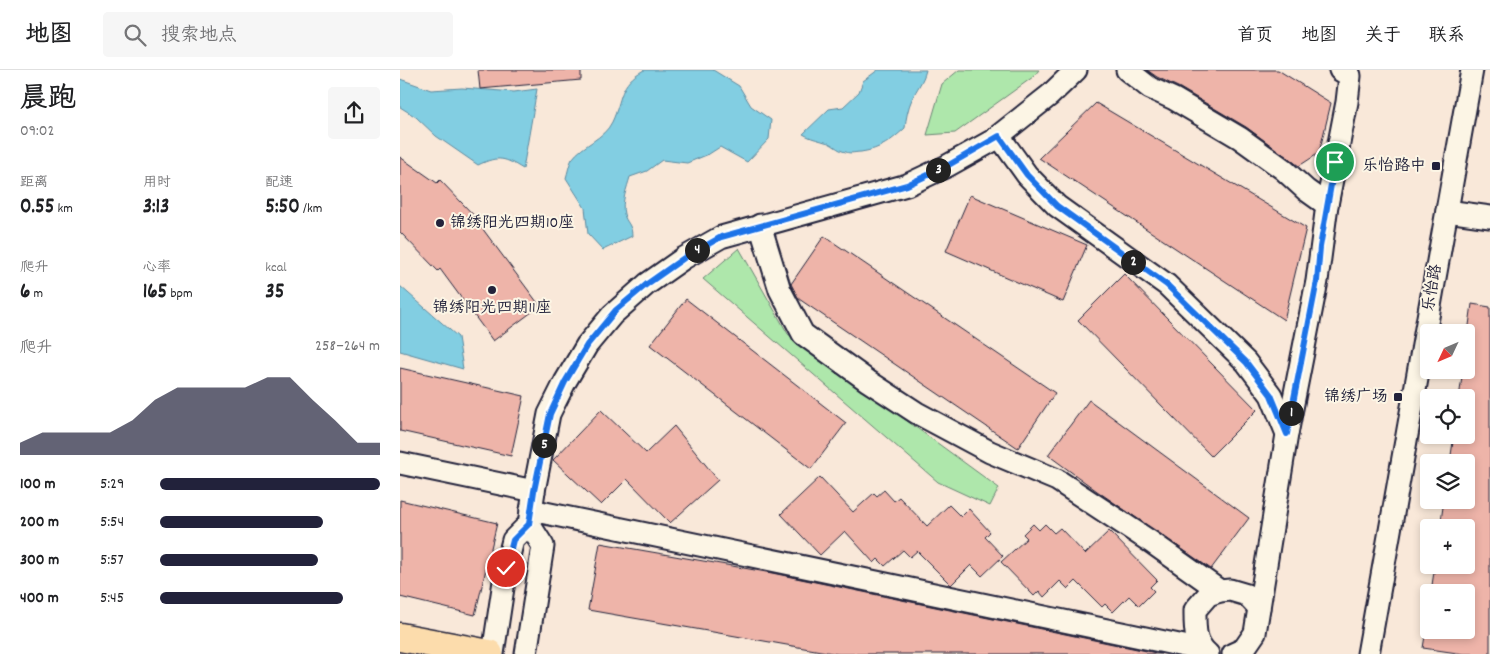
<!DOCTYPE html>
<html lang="zh">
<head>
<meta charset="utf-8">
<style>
	body { margin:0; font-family:Dekko,"LXGW WenKai TC",sans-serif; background:#f6f6f6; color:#202124; height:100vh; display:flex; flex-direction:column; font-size:19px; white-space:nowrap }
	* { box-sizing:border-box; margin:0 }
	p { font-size:16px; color:#757577 }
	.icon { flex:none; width:28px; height:28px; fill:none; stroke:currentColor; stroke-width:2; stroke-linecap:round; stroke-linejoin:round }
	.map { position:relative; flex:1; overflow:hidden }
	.drawer { display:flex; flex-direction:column; background:#fff; width:400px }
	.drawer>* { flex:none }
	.needle { width:32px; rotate:226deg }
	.controls { position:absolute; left:1020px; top:254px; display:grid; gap:10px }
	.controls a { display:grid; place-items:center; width:55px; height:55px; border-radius:5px; background:#fff; box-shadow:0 2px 8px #0003; font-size:25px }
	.pin { position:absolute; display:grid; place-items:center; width:42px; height:42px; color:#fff; margin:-21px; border:2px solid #fff; border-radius:50%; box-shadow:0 1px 5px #0007 }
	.km { position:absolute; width:25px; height:25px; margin:-12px; border-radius:50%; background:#222; color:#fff; font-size:14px; line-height:25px; text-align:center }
	.round { display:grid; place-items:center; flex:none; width:52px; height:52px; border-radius:5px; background:#f6f6f6 }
	.overview { display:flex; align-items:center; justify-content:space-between; height:85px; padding:0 20px }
	h1 { font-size:28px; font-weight:800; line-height:38px }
	.stats { display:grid; grid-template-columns:repeat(3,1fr); gap:8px; height:85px; padding:5px 20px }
	.stats div { display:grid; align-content:center }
	.stats b { font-size:21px; font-weight:800 }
	.stats small { font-size:14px; font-weight:400 }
	.stats p { font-size:14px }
	.chart { height:140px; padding:10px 20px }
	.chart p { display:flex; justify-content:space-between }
	.chart svg { width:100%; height:90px; margin-top:5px; fill:#22223b; opacity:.7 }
	ul { padding:0 20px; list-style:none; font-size:16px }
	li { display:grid; grid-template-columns:80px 60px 1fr; align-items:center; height:38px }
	li i { height:12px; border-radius:6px; background:#22223b }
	header { display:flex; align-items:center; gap:30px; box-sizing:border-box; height:70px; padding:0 25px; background:#fff; border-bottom:1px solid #e0e0e0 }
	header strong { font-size:24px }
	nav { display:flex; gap:28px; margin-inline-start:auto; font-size:18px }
	.search { width:350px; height:45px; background:#f6f6f6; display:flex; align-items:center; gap:12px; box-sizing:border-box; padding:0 18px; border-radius:5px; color:#757577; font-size:19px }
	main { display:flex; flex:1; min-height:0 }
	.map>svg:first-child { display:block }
	.green { fill:#aee7ab; stroke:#688473 }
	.water { fill:#82cee2; stroke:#5c899f }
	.building { fill:#eeb4a9; stroke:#22223b }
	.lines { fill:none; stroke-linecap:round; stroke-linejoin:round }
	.minor-casing { stroke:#22223b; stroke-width:25 }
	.major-casing { stroke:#22223b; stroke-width:31 }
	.minor { stroke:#fcf5e5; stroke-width:21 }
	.major { stroke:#fcdcac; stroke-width:28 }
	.route-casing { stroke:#fff; stroke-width:10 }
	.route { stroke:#1a73e8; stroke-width:6 }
	.poi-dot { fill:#22223b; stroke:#fcf5e5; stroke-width:2 }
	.labels { text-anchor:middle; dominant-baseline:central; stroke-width:4; stroke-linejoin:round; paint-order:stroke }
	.poi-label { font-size:16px; fill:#22223b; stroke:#fcf5e5; text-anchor:end }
	.street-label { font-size:16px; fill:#22223b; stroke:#fcf5e5 }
</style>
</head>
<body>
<header>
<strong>地图</strong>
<div class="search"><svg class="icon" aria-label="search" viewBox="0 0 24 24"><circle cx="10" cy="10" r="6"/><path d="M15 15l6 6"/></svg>搜索地点</div>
<nav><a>首页</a><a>地图</a><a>关于</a><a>联系</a></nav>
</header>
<main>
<section class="drawer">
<div class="overview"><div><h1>晨跑</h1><p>09:02</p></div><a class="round"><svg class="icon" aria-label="share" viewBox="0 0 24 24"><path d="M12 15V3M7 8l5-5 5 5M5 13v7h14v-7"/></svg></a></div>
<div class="stats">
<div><p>距离</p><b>0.55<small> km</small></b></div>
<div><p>用时</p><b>3:13</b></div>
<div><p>配速</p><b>5:50<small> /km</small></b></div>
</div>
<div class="stats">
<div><p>爬升</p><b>6<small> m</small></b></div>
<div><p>心率</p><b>165<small> bpm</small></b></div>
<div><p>kcal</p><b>35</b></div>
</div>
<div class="chart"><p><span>爬升</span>258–264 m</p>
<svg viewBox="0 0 160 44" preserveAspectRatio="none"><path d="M0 44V38L10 33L20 33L30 33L40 33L50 27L60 17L70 11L80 11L90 11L100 11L110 6L120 6L130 17L140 27L150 38L160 38V44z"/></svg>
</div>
<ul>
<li><b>100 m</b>5:29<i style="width:100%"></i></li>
<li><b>200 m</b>5:54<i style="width:74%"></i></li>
<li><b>300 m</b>5:57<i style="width:72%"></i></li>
<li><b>400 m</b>5:45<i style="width:83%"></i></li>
</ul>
</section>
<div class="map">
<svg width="1090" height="584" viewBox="0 0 1090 584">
	<rect width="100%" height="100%" fill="#f9e8d9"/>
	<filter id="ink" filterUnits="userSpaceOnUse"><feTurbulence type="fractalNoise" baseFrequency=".02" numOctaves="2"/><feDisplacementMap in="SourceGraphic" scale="10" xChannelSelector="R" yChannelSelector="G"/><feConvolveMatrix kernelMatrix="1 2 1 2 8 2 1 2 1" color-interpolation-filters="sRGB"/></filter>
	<g filter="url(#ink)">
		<!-- green -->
		<g class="green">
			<path d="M559,0H639L633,7L555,63L527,65L542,14Z"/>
			<path d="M339,178L388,264L599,418L590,436L538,412L303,209Z"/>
		</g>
		<!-- water -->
		<g class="water">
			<path d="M244,0H313L339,16L351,36L371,50L369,69L347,92L320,77L309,84L287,93L262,90L247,101L230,107C227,118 221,132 224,144C226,153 232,154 232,166L203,180L188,164L185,138L166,108C168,102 169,94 172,89C183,74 204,69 212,52C223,29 218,14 244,0Z"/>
			<path d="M478,0H526C523,12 517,18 512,29C508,38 506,48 505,58C491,71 481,79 461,82C456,82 450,84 446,82C438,81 432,73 425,72C416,69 412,69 403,64L429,39L443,37L459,22L463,11Z"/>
			<path d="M0,9L31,20L62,18L114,22L137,19L123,99C105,88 99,85 78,95L36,66L16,47L0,37Z"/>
			<path d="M0,216L58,267L63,299L0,281Z"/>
		</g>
		<!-- building -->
		<g class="building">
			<path d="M78,0H181V10L80,19Z"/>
			<path d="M747,0H878L931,33L919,83L899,96L846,57L780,18L757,7Z"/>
			<path d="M696,33L906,158L884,250L639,88Z"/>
			<path d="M0,87L37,113L40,110L84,156L82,158L140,236L93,271L40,199L38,201L0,162Z"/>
			<path d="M570,125L687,175L663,232L546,181Z"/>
			<path d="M424,166L655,323L618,378L399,229L391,214Z"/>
			<path d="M724,204L857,340L811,386L678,250Z"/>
			<path d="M286,229L446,353L411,399L250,275Z"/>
			<path d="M1072,234L1090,237V584H1064L1023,578L1026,560H1066V522H1031L1035,495H1066V458H1040L1044,430H1066V392H1050L1054,365H1066V328H1059L1063,300H1066V277Z"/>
			<path d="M0,298L124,326L111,386L0,361Z"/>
			<path d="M689,330L849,448L811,499L697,421L648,385Z"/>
			<path d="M201,340L246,383L274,356L318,410L270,453L227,409L201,435L153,390Z"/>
			<path d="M420,407L453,442L474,423L477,426L484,420L494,431L499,427L527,456L549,435L561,447L569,439L590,462L585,467L603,486L582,506L571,495L551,515L517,481L510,487L503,480L485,496L478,489L474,493L445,461L420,485L381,444Z"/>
			<path d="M0,430L97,453L75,545L0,527Z"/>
			<path d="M633,454L639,460L645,454L654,463L660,458L685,484L709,461L757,510L750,517L754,521L739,536L729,526L713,542L705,534L702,537L676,511L668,519L660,511L644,527L639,521L634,526L601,492L627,468L623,464Z"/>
			<path d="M200,473L372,503L761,584H438L188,540Z"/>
		</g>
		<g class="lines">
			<defs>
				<g id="minor">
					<path d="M727,0L750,18L774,29L840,68L883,99L906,120L927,135"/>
					<path d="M599,66L627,105L657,136L767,215L846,292L871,325L887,364"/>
					<path d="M1047,141L1090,147"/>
					<path d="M360,155L380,220L403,264L468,311L517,343L590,382L657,410L751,472L820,521"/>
					<path d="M0,393L134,421"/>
					<path d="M131,440L803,580"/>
					<path d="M93,584L106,498L113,470L129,454L134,421L149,344L165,312L187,275L212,245L247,214L284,188L321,167L507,115L547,96L592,71L650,25L676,0"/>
					<path d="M126,584L143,476L129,454"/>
					<path d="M808,584C794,573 795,557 795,540L808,525L820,521L830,520L847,525L859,538"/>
					<path d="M833,584L844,579L855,563L887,364L917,211L927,135L947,32L950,6L940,0"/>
					<path d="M968,584L1072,0"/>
				</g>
				<path id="major" d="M0,567L89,584"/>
			</defs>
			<!-- minor casing -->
			<use href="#minor" class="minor-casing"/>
			<!-- major casing -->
			<use href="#major" class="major-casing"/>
			<!-- minor -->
			<use href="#minor" class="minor"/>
			<!-- major -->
			<use href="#major" class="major"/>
		</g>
	</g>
	<g class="lines" filter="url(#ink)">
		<defs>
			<path id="route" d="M106,498L113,470L129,454L134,421L150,344L165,312L187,275L216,240L247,214L284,188L321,167L507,115L547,96L599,66L627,105L657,136L767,215L846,292L871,325L887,364L917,211L920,177L935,92"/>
		</defs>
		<!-- route casing -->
		<use href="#route" class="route-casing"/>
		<!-- route -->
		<use href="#route" class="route"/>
	</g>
	<!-- markers -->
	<g class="poi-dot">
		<rect x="1031" y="91" width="10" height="10" rx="2.5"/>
		<circle cx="40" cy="153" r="5"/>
		<circle cx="92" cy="220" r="5"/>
		<rect x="993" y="322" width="10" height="10" rx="2.5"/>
	</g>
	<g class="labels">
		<!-- poi labels -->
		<g class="poi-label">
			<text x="1026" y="96">乐怡路中</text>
			<text x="50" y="153" text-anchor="start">锦绣阳光四期10座</text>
			<text x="92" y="238" text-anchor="middle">锦绣阳光四期11座</text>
			<text x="988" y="327">锦绣广场</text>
		</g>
		<!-- street labels -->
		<g class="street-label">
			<text transform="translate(1033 218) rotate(-80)">乐怡路</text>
		</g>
	</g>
</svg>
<div class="controls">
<a><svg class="needle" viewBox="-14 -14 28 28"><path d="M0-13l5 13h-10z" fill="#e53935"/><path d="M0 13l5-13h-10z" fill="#757577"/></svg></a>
<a><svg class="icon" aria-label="locate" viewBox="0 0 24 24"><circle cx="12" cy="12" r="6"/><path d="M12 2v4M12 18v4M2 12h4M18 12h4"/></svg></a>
<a><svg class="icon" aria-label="layers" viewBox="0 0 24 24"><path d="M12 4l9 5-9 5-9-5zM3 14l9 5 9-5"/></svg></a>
<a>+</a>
<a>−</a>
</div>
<div class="pin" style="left:935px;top:92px;background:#1e9e55"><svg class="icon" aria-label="arrive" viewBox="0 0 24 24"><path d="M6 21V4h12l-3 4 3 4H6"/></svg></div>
<div class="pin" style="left:106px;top:498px;background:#d93025"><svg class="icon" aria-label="check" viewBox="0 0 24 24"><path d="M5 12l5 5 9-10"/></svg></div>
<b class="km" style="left:891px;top:343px">1</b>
<b class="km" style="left:733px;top:192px">2</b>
<b class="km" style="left:538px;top:100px">3</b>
<b class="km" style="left:297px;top:180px">4</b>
<b class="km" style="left:144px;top:375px">5</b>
</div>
</main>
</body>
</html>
